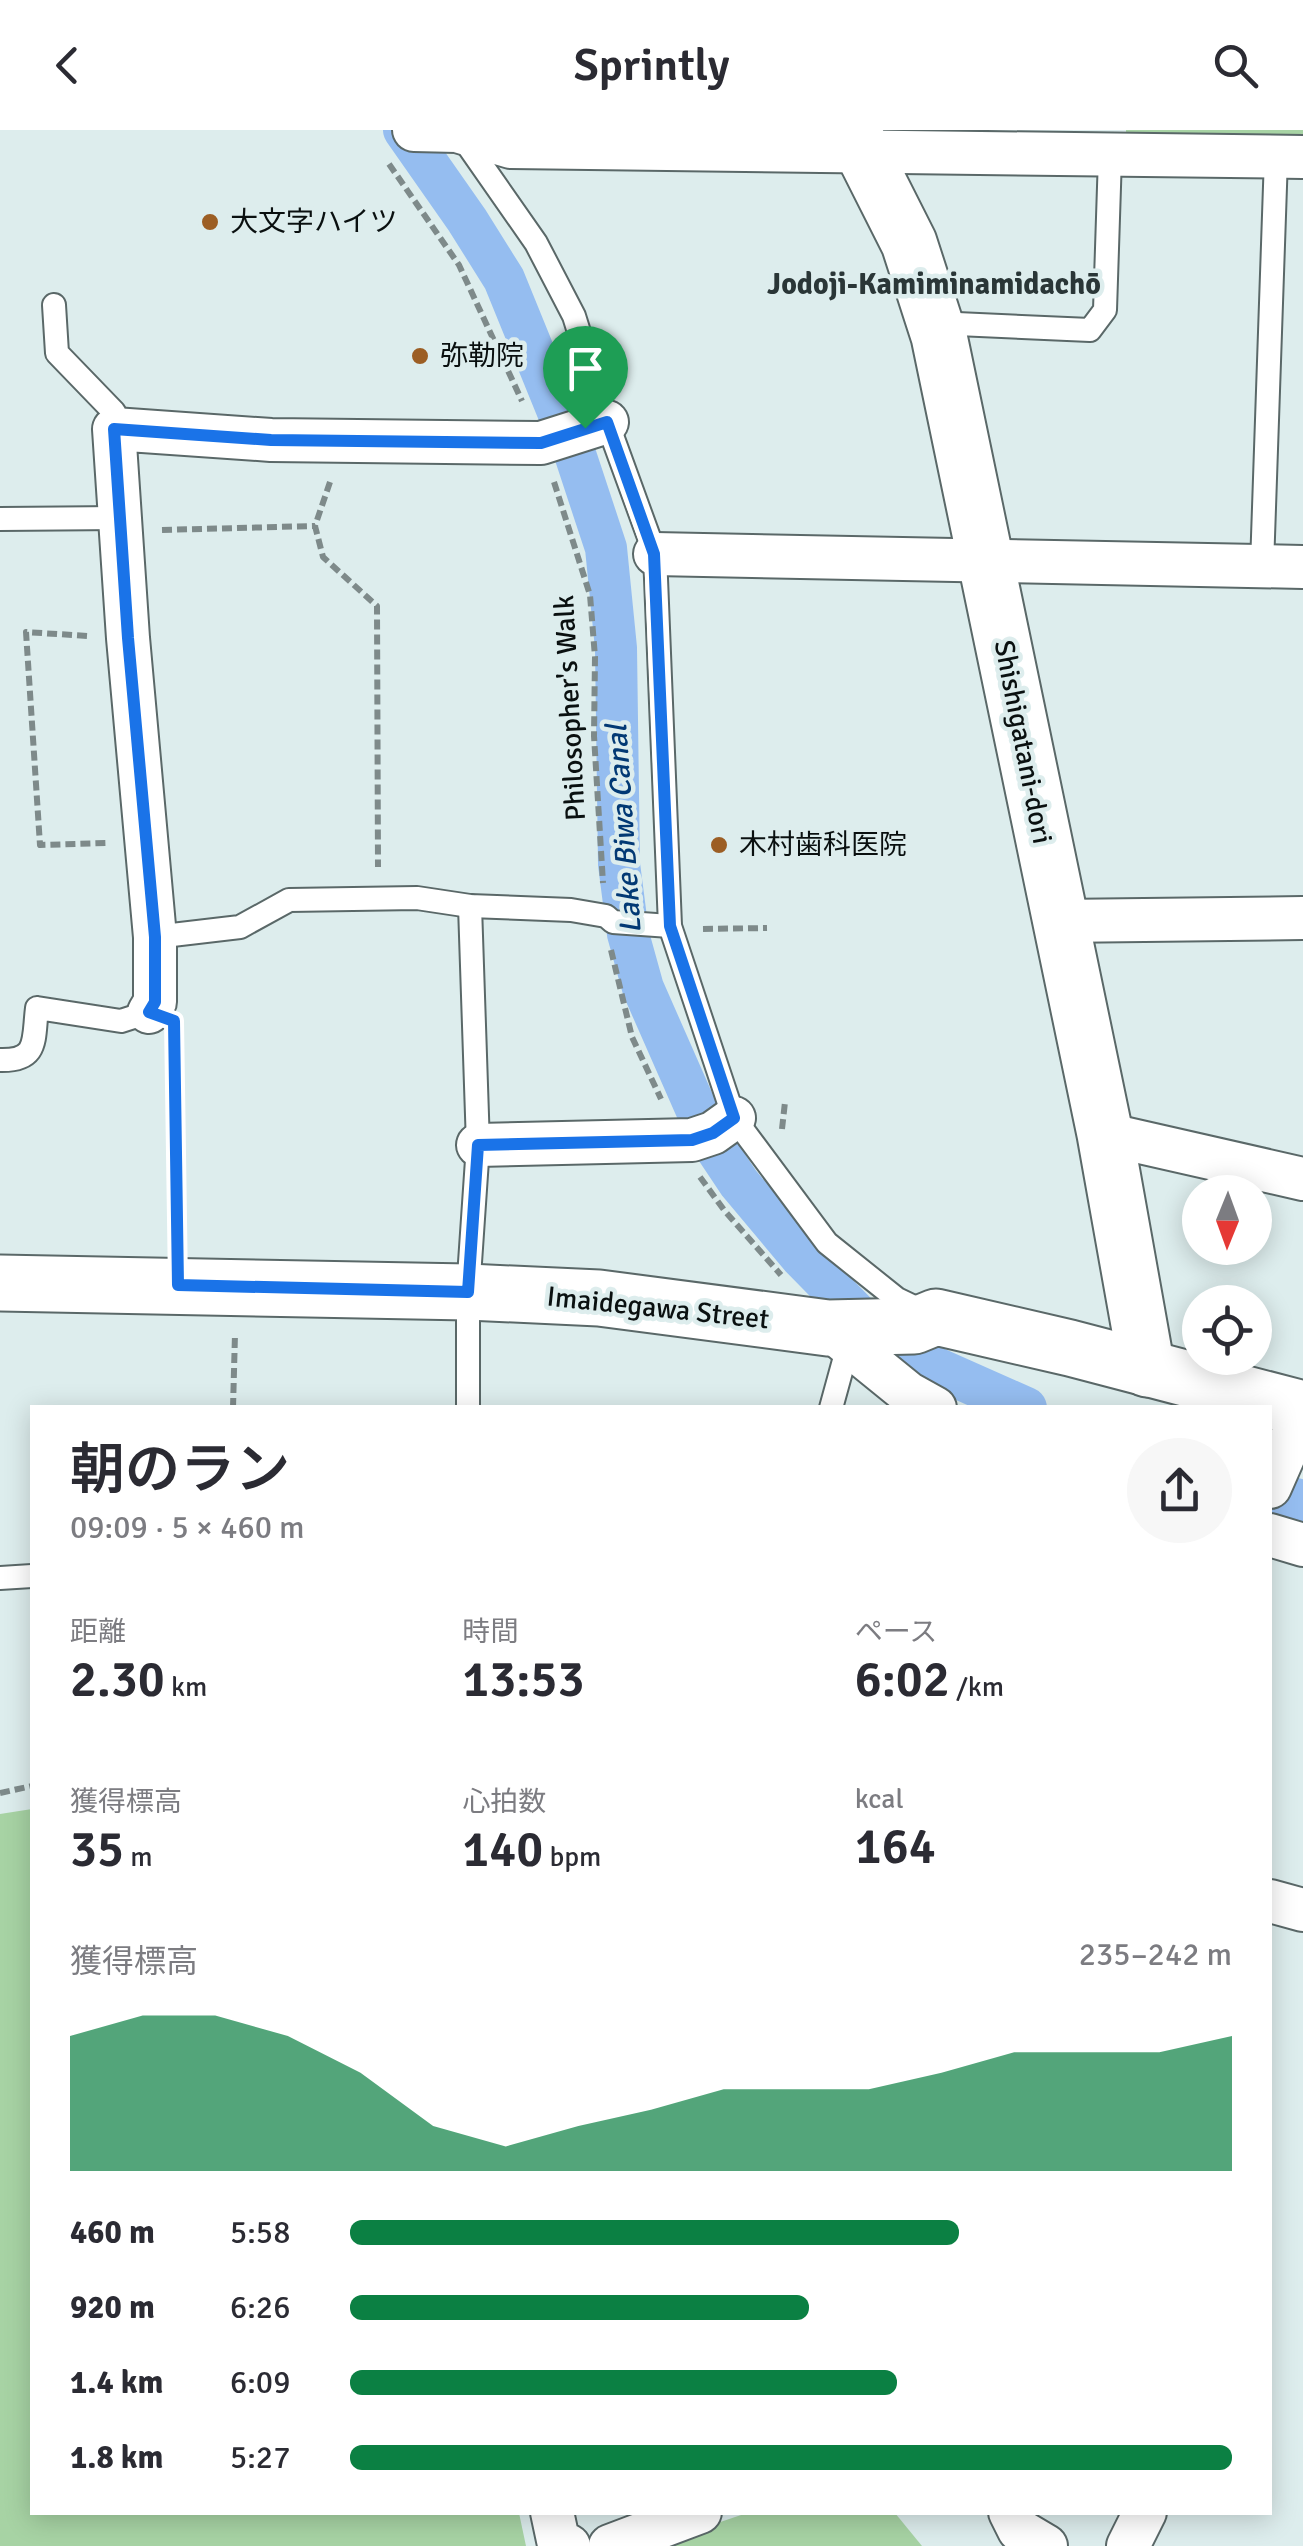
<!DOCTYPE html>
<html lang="ja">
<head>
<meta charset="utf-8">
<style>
	body { margin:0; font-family:Signika,"Noto Sans JP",sans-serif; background:#f7f7f7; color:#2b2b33; height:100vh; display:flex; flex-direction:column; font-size:38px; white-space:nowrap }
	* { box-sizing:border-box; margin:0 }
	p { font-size:32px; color:#7c7c81 }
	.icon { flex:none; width:55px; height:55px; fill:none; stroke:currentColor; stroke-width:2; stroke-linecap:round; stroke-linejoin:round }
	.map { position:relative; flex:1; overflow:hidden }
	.details { position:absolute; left:30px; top:1275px; width:1242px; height:1110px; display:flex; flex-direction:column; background:#fff; border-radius:0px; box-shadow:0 5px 25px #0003 }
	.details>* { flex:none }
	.needle { width:65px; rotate:181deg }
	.tools { position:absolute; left:1182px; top:1045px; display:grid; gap:20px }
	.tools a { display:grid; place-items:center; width:90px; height:90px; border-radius:50%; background:#fff; box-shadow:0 5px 25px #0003; font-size:50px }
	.pin { position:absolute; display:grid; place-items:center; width:85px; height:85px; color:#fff; margin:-102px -42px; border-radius:50% 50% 50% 0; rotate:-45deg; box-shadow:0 0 10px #0007 }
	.pin .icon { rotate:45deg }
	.round { display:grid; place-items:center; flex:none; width:105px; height:105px; border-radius:52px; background:#f7f7f7 }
	.headline { display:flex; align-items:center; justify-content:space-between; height:170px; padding:0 40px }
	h1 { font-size:55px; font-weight:600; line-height:75px }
	.stats { display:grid; grid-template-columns:repeat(3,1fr); gap:15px; height:170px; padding:10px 40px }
	.stats div { display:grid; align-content:center }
	.stats b { font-size:50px; font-weight:600 }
	.stats small { font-size:28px; font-weight:400 }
	.stats p { font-size:28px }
	.chart { height:280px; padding:20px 40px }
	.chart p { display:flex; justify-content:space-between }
	.chart svg { width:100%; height:180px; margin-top:10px; fill:#0b8043; opacity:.7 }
	ul { padding:0 40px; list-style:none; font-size:32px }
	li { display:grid; grid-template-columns:160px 120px 1fr; align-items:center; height:75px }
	li i { height:25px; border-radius:12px; background:#0b8043 }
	header { display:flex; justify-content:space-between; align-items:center; height:130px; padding:0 40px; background:#fff; font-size:45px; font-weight:600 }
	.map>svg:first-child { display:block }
	.green { fill:#a7d3a4 }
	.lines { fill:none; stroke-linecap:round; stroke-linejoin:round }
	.canal { stroke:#95bdf0; stroke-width:42 }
	.lane-casing { stroke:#5a6868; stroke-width:26 }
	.street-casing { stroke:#5a6868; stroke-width:46 }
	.secondary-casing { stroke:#5a6868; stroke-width:59 }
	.path { stroke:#7e8a8a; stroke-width:6; stroke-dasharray:10 5; stroke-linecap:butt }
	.lane { stroke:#fff; stroke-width:22 }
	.street { stroke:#fff; stroke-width:42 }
	.secondary { stroke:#fff; stroke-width:55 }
	.route-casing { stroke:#fff; stroke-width:20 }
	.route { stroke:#1a73e8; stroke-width:12 }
	.poi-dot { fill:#9c5e24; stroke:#ddeded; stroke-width:4 }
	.labels { text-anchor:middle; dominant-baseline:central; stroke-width:9; stroke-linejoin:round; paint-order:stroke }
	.poi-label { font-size:28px; fill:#0a1010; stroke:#ddeded; text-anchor:start }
	.street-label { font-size:28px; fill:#0a1010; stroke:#ddeded }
	.neighbourhood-label { font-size:30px; font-weight:bold; fill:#2a3637; stroke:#ddeded }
	.water-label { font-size:30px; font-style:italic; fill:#023974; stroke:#ddeded }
</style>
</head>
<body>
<header><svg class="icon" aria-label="back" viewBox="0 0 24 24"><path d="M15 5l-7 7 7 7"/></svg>Sprintly<svg class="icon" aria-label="search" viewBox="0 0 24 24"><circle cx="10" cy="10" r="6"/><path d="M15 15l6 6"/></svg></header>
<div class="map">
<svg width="1303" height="2416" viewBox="0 0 1303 2416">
	<rect width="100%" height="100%" fill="#ddeded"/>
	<!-- green -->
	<g class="green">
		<path d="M1126,0H1303V14L1126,12Z"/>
		<path d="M32,1679V2382L519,2383L526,2416H0V1684Z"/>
		<path d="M750,2382L895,2383L922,2416H649Z"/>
	</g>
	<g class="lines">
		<!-- canal -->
		<g class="canal">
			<path d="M404,0L467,90L504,149L574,321L606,418L616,518L619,734L628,804L643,858L709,1008L739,1053L801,1127L856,1183L920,1231L1026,1278"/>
			<path d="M1270,1362L1303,1371"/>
		</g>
		<defs>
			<g id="lane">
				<path d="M462,7L536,113L574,186L607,292L655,424L670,796L734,988L827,1113L897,1169L924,1182"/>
				<path d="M54,175L57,223L114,282V299"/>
				<path d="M935,193L1090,200L1105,180L1110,26"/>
				<path d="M0,389L120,388"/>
				<path d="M1262,436L1276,27"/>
				<path d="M155,807L240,797L289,770L417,768L470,776L571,780L606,786L613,792L670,796"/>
				<path d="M0,930C39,931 33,910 37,878L121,891L149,882"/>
				<path d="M468,1278V1162L478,1015L470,776"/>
				<path d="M831,1278L848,1216"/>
				<path d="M0,1448L32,1446"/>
			</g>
			<g id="street">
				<path d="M414,0L457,1L511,17L1303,27"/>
				<path d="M655,424L1303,437"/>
				<path d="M1059,791L1303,788"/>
				<path d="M149,882L155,872V807L128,508L114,299L271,310L541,313L607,292"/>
				<path d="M1105,1004L1303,1049"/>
				<path d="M478,1015L692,1010L713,1003L734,988"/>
				<path d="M828,1198L908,1263L935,1278"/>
				<path d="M1270,1357L1303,1282"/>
				<path d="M1270,1405L1303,1415"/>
				<path d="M1270,1771L1303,1780"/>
				<path d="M552,2382L558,2410L569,2416"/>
				<path d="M1010,2382L1019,2400L1046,2416"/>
				<path d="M610,2416L700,2382"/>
				<path d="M1128,2416L1145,2382"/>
			</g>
			<g id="secondary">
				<path d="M852,0L909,113L939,206L1105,1004L1147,1239"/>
				<path d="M0,1153L468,1162L599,1168L828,1198L914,1196L936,1187L1070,1218L1303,1279"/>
			</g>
		</defs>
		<!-- lane casing -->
		<use href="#lane" class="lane-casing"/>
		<!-- street casing -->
		<use href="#street" class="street-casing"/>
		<!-- secondary casing -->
		<use href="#secondary" class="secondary-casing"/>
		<!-- path -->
		<g class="path">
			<path d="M389,34L459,135L522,271"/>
			<path d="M330,352L315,396L323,427L377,476L378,737"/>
			<path d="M554,352L590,465L595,527L594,606L603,753"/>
			<path d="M162,400L315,396"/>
			<path d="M87,506L26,502L40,715L108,713"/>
			<path d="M703,799L767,798"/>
			<path d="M611,820L632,907L661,969"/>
			<path d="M174,911L177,1109"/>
			<path d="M782,999L785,972"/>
			<path d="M700,1047L724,1080L781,1145"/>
			<path d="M233,1278L235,1204"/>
			<path d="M0,1663L32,1656"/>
		</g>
		<!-- lane -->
		<use href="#lane" class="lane"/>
		<!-- street -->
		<use href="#street" class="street"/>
		<!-- secondary -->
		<use href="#secondary" class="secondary"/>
	</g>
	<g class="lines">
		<defs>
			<path id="route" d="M607,292L654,424L670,796L734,988L713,1003L692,1010L478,1015L468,1162L178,1155L174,891L149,882L155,872V807L128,508L114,299L271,310L541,313Z"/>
		</defs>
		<!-- route casing -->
		<use href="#route" class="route-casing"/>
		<!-- route -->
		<use href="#route" class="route"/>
	</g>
	<!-- markers -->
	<g class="poi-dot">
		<circle cx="210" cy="92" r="10"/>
		<circle cx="420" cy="226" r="10"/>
		<circle cx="719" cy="715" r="10"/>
	</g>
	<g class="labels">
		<!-- poi labels -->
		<g class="poi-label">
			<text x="230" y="92">大文字ハイツ</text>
			<text x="440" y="226">弥勒院</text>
			<text x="739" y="715">木村歯科医院</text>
		</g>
		<!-- street labels -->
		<g class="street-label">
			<text transform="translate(570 578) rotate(-93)">Philosopher's Walk</text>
			<text transform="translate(1023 612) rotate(79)">Shishigatani-dori</text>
			<text transform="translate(658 1178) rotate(6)">Imaidegawa Street</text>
		</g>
		<!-- neighbourhood labels -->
		<g class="neighbourhood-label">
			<text x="934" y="154">Jodoji-Kamiminamidachō</text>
		</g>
		<!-- water labels -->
		<g class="water-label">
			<text transform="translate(624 699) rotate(-94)">Lake Biwa Canal</text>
		</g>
	</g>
</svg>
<div class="tools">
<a><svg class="needle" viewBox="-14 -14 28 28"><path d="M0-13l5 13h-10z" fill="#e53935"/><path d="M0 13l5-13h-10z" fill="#7c7c81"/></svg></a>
<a><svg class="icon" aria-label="locate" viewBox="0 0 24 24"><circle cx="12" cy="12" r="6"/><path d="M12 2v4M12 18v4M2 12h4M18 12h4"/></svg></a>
</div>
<div class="pin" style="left:585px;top:298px;background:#1e9e55"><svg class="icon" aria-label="arrive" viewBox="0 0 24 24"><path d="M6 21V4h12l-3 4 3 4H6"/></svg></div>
<section class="details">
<div class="headline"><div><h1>朝のラン</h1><p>09:09 · 5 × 460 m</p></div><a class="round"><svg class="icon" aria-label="share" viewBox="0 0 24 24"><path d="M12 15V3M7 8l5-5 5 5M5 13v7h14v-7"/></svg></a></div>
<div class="stats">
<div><p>距離</p><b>2.30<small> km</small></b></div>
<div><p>時間</p><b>13:53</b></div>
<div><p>ペース</p><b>6:02<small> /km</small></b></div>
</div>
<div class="stats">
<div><p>獲得標高</p><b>35<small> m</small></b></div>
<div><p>心拍数</p><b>140<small> bpm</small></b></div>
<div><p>kcal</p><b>164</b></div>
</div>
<div class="chart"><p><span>獲得標高</span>235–242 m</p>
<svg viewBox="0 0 160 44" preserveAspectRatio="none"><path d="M0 44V11L10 6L20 6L30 11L40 20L50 33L60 38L70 33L80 29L90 24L100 24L110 24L120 20L130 15L140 15L150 15L160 11V44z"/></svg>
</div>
<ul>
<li><b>460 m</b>5:58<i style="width:69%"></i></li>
<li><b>920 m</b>6:26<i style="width:52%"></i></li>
<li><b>1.4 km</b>6:09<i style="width:62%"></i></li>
<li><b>1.8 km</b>5:27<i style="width:100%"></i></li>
</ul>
</section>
</div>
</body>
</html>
